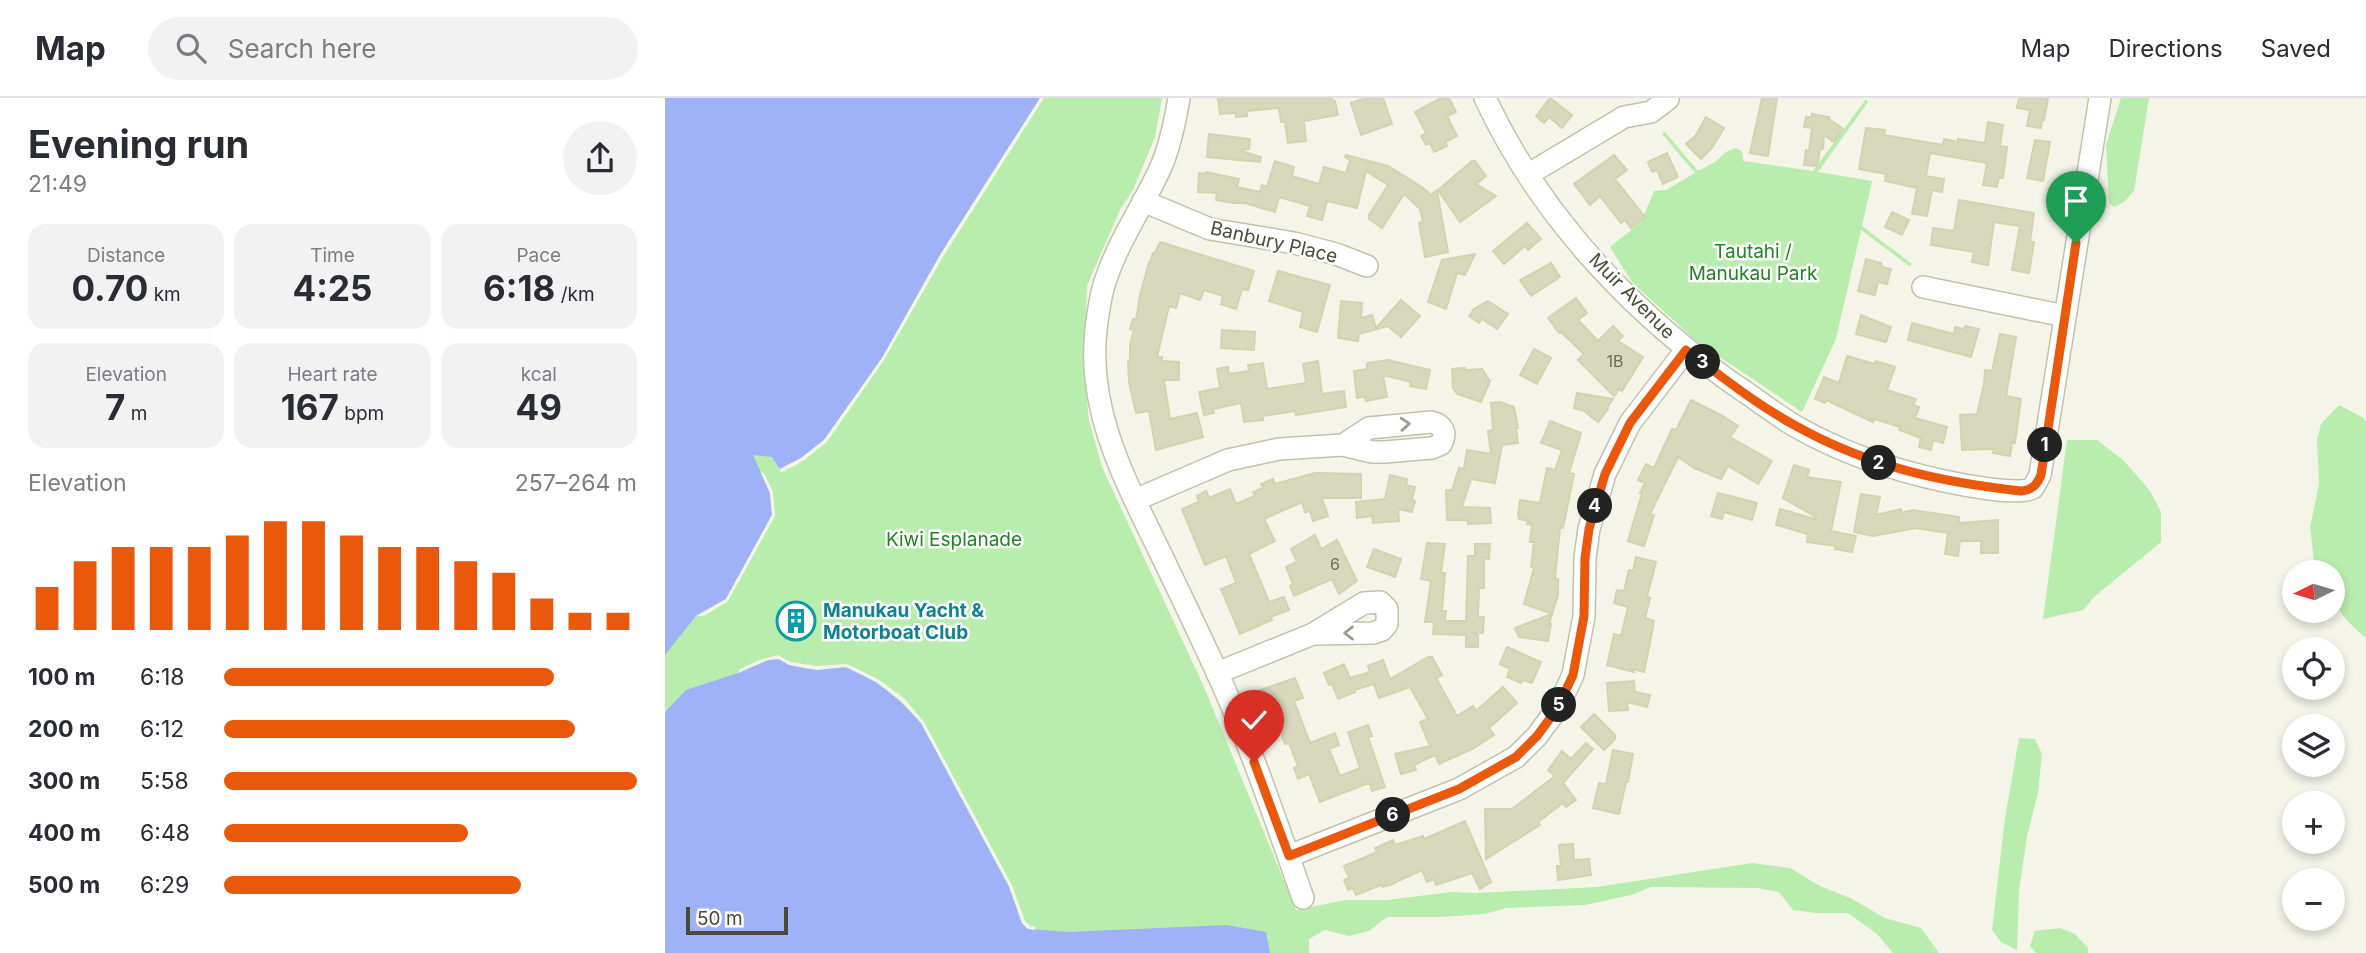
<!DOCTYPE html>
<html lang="en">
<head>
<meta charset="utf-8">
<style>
	body { margin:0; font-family:Inter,sans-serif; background:#f2f2f3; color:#2b2b33; height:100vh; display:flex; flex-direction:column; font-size:26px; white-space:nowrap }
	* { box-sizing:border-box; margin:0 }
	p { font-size:23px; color:#7c7c81 }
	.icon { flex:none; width:38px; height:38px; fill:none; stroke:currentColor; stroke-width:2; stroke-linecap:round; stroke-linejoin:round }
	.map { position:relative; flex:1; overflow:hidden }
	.sheet { display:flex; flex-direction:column; background:#fff; width:665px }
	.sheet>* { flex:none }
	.needle { width:46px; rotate:265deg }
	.controls { position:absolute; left:1617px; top:462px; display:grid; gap:14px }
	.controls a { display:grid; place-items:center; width:63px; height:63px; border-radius:50%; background:#fff; box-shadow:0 4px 10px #0003; font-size:35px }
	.scale { position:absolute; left:21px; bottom:18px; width:102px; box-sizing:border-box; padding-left:7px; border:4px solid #4a4a36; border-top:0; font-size:19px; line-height:24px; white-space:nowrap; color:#4a4a36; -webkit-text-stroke:5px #fff; paint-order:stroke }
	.pin { position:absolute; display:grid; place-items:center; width:60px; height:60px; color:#fff; margin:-72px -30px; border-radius:50% 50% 50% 0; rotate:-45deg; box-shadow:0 0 7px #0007 }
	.pin .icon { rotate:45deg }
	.km { position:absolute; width:35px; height:35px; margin:-18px; border-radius:50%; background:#222; color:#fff; font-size:19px; line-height:35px; text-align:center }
	.round { display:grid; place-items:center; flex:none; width:74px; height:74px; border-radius:37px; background:#f2f2f3 }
	.summary { display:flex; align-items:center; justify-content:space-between; height:119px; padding:0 28px }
	h1 { font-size:38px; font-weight:700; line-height:52px }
	.figures { display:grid; grid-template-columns:repeat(3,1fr); gap:10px; height:119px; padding:7px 28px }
	.figures div { display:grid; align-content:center; border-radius:18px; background:#f2f2f3; text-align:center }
	.figures b { font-size:35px; font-weight:700 }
	.figures small { font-size:19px; font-weight:400 }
	.figures p { font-size:19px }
	.chart { height:196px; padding:14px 28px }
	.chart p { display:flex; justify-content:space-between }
	.chart svg { width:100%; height:126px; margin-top:7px; stroke:#ea580c; stroke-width:6 }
	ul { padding:0 28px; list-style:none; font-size:23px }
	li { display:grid; grid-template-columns:112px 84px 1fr; align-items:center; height:52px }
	li i { height:18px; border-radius:9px; background:#ea580c }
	header { display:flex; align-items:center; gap:42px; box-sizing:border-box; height:98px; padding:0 35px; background:#fff; border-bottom:2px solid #e1e1e2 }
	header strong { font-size:33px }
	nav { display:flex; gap:38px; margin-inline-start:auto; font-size:24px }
	.search { width:490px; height:63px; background:#f2f2f3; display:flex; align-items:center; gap:18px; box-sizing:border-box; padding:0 24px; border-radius:38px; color:#7c7c81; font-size:26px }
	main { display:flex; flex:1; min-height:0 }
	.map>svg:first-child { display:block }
	.green { fill:#b8edad }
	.water { fill:#9fb2f7 }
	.pier { fill:#f4f5e8 }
	.building { fill:#d8d8bc; stroke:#d4d3af; stroke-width:2 }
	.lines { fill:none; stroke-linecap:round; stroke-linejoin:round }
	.minor-casing { stroke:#c1c2a9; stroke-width:24 }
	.minor { stroke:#fff; stroke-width:21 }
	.oneway { stroke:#9b9b90 }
	.route-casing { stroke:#fff; stroke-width:14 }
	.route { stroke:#ea580c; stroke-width:9 }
	.labels { text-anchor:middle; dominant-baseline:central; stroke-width:5; stroke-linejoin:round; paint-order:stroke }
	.number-label { font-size:16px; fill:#6e6e58 }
	.street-label { font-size:19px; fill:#4a4a36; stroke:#fff }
	.park-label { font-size:19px; fill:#238223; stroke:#fff }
	.culture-label { font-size:19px; font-weight:bold; fill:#0d838f; stroke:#fff; text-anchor:start }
</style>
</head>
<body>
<header>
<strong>Map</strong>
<div class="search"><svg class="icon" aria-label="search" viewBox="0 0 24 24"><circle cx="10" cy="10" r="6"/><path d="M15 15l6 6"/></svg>Search here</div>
<nav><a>Map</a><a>Directions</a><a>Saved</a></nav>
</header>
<main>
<section class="sheet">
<div class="summary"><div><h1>Evening run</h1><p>21:49</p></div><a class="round"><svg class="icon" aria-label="share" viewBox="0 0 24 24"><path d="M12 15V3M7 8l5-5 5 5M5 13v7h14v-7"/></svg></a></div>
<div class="figures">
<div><p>Distance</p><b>0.70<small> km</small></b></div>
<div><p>Time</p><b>4:25</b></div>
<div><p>Pace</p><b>6:18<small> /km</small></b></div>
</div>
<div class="figures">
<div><p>Elevation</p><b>7<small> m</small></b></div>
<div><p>Heart rate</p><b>167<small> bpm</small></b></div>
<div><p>kcal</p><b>49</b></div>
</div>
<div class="chart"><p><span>Elevation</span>257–264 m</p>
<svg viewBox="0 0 160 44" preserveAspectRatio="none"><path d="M5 44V29M15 44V20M25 44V15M35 44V15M45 44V15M55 44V11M65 44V6M75 44V6M85 44V11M95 44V15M105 44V15M115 44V20M125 44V24M135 44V33M145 44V38M155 44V38"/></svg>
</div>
<ul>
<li><b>100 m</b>6:18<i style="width:80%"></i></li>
<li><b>200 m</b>6:12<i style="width:85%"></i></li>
<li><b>300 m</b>5:58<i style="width:100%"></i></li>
<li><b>400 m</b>6:48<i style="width:59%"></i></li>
<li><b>500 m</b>6:29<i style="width:72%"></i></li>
</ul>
</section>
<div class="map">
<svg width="1701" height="855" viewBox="0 0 1701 855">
	<rect width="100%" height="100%" fill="#f4f5e8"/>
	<!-- green -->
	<g class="green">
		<path d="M0,0H497L490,39L468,92L455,112L422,188L419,275L424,322L437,369L539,589L631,812L680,802H722L786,794L812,795L932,789L1087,765L1125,770L1155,788L1185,800L1220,820L1256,830L1274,855H1228L1212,836L1183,815H1151L1128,812L1114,794L1092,790L986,789L966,797L920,807L841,810L820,816L776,819H722L704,833L684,838L660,832L644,841V855H0Z"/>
		<path d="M1456,0H1484L1469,93L1459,104L1449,109L1444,105L1441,47Z"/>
		<path d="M1201,1L1203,4L1153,74L1207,83L1197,128L1247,166L1244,168L1196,132L1171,241L1137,314L1032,244L967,184L945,149L976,124L989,93L1001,92L1030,75L997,36L1000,34L1033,73L1050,64L1061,54L1070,50L1077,53L1078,63L1148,73Z"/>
		<path d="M1674,307L1699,320L1701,324V540C1674,516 1668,511 1668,474H1655L1649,462L1645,429L1654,386L1652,342L1656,326Z"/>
		<path d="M1402,342H1432L1459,363L1485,393L1496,414V444L1429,499L1418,512L1378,521Z"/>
		<path d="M1354,640L1370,641L1377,656L1373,695L1362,738L1354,793L1352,852L1336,844L1327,832L1340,720Z"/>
		<path d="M1395,830L1410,836L1423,850V855H1371L1365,848L1370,833Z"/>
	</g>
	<!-- water -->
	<g class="water">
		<path d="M0,0H376L275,157L217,260L159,342L136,360L115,371L107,359L88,357L105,395L107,417L61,501L31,518L0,557Z"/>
		<path d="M114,561C126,568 141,572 155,571C164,571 175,567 182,570C212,579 236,603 256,625L344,789L357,825L363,831L403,834L562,827L601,834L605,855H0V614L21,592L73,575L103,562Z"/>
	</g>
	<!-- pier -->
	<g class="pier">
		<path d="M375,0H379L278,159L219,262L162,344L138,363L116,375L115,371L136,360L159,342L217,260L275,157Z"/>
		<path d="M95,373L100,377L108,394L110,418L63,503L39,518H31L61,501L107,417L105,395Z"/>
		<path d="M113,557L125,564L152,568L182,566L213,581L240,601L259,624L347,787L360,823L365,828H370V832L363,831L357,825L344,788L256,625L237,604L211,584L181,569L152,572L124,567L114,561L103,562L73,575L75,571L94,562Z"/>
	</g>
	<!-- building -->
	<g class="building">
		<path d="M553,0H667L668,3H670L673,17L639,23L641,43L623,45L620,24H616L614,10L582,13V18L571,19V15L555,16Z"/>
		<path d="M701,0H718L727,26L696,37L686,5Z"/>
		<path d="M776,0H784L791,14L782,18L792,38L780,44L782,48L769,54L765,45L761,47L756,38L761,35L750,14Z"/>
		<path d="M885,0L907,17L897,30L884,19L879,25L871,18Z"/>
		<path d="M1097,0H1112L1103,58L1085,55Z"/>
		<path d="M1354,0H1383L1379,22L1377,21L1376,30L1362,28L1365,12L1352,10Z"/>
		<path d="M1147,16L1164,19V21L1178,31L1169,44L1159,37L1158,51H1155L1153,65H1151V68L1139,67L1141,52L1144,53L1147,30L1139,29L1141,19H1147Z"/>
		<path d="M1041,19L1059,30L1047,50L1036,61L1021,46L1031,37Z"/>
		<path d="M1323,24L1338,27L1335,48L1342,49L1338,80H1334L1332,89L1318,87L1322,65L1265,55L1261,78L1279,81L1277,94L1267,92L1262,118L1247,116L1252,90L1220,83L1221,76L1194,71L1201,30L1220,32L1219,37L1278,47L1279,41L1293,44V41L1320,45Z"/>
		<path d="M544,36L585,41L584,51L573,52L596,59L595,64L542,59Z"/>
		<path d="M1370,42L1385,44L1378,83L1362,80Z"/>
		<path d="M1002,55L1013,79L998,86L992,72L987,74L983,64Z"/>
		<path d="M681,57L723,68L757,89L766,97L772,92L783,154L760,159L754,125L758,124L755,111L739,96L717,130L704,121V117L723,87L701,73L692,110L662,103L657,122L642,118L645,108L614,99L610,114L580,105H568L551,102L552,95L533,94L534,75L541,76V74L574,81L572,89L595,94L597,87L602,89L610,63L629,69L627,78L654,86L659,69L681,75L685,62L680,59Z"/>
		<path d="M949,57L962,72L950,81L980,119L966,130L960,122L956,125L935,98L925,107L909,86Z"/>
		<path d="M807,63H810L821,78L811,86L831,98L795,124L773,92Z"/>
		<path d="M1294,102L1369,115L1365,144H1369L1364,175L1347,172L1355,128L1329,124L1323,167L1307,164L1309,154L1266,147L1268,130L1289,133Z"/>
		<path d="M1227,114L1244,122L1237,137L1220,129Z"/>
		<path d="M862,125L876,141L863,152L860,148L839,166L828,153Z"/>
		<path d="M495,144L589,173L583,192L577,191L571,211L556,206L558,198L539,192L535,202L515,195L511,210L504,208L492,259H497V263L514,264V282H499L505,321L532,315L538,339L491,352L484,313L471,315L464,284L463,263H465V247L469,232L465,231L468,221L471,222L475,197L483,168L488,155H490Z"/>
		<path d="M810,156L800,177L792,175L781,211L763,204L777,162Z"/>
		<path d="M1201,161L1216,165L1217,169L1226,171L1222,186L1213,184L1210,197L1193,193Z"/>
		<path d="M886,165L895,179L866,198L855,182Z"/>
		<path d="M613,173L665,187L652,234L635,229L638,214L604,203Z"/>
		<path d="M911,200L922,215L913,222L933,243L948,228L958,238L953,243L978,259L957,293L954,291L949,298L913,262L919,256L896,234L894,235L883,220Z"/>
		<path d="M736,202L755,218L736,239L723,228L694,236L693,243L673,240L676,203L697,205L696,220L707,217L711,230Z"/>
		<path d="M823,203L843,216L832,231L817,221L814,225L804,218L809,211Z"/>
		<path d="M1196,217L1226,229L1221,244L1191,236Z"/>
		<path d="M1247,225L1289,236L1290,229L1299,231L1300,228L1314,231L1306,259L1243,242Z"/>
		<path d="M557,232L590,234L589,252L556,250Z"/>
		<path d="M1335,236L1351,239L1341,298L1356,301L1350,345H1347L1345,358L1328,355L1329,351L1297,352L1295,317L1312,316L1319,286L1320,272L1327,273Z"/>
		<path d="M869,251L886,260L872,286L855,277Z"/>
		<path d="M1182,258L1210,266L1211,263L1230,269L1222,292L1251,301L1248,307L1254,309L1250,320L1282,329L1278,345L1268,342L1266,352L1254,349L1256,340L1234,332L1235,329L1209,321L1208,324L1161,302L1160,305L1150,301L1159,279L1174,285Z"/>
		<path d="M723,262L765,272L761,291L745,288L746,284L718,277L722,299L701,303L700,299L692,300L689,273L702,271V265Z"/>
		<path d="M653,263L657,296L679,293L681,309L631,317L630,313L598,318V322L579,324L576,305L548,311L549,315L539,317L534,294L555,290L552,271L563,269L564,276L584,273L583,267L598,265L602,291L641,285L638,266Z"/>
		<path d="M800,270L801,272L817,271L825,283L816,304L792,296L788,290L787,271Z"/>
		<path d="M912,295L948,301L942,310L943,311L933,324L919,313L909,310Z"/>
		<path d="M1026,302L1056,317L1073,328L1065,339L1107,363L1093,386L1063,368L1056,381L1029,370L1013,359L985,416L989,417L979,448L963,443L977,395H975L980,385L973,382L981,366L989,370L1007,331L1011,332Z"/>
		<path d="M835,304L849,309L853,330H851L853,345L837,347L830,385L806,381L797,409L825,410L826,425L803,426V422H782L781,392H787L794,370L799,371L802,352L826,356L823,333L828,332L826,305Z"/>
		<path d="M885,323L916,335L904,375L909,376L898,430L895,429L890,481H893V497L887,516L859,506L869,470L866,469L869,444H865L867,427L862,426L863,423L854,421L853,417L855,402L875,405L882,370L890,372L897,352L876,345Z"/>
		<path d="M1129,367L1144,372L1142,379L1176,384L1166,433L1191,438L1187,454L1170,451L1171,448L1142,444L1143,436L1111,427L1115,411L1150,421L1151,419L1118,400Z"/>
		<path d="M650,375L696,376V400H657L663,418L648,423L645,413L640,414L637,404L599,421L610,443L584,456L604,504L619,499L624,512L605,519L607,522L575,536L556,491L571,485L561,458L540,467L517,411L534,404L532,398L541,393L544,400L565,391L571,406L590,398L588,394L598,390L596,386L608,381L610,386Z"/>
		<path d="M725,377L742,381L741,387L750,389L747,402L750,403L747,414L733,411L734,423L708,425L707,418L692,420L691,404L720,401Z"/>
		<path d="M1053,395L1092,405L1087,422L1059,414L1057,421L1046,418Z"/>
		<path d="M1196,396L1215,399L1211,417L1236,411L1237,415L1248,412L1294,419V425L1333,422V455H1316V443H1295L1293,458L1280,456L1283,435L1251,430L1208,438L1189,434Z"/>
		<path d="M650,437L656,451L672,442L692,483L674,496L667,481L629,498L625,488L628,486L621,469L632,464L626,451Z"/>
		<path d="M762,445L780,446L776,475H780L777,513H781L780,523H801L803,458H810V446H825L824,461L819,460V490H814L813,519H819L818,535L807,534L813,537V549H801V537L768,536L769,524H760L766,483L756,481Z"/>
		<path d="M709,451L736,461L730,479L702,469Z"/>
		<path d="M971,459L991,464L982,499L985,500L980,520L989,523L985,545L979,574L968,571L969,574L942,567L949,536L956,538L963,509L949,505L952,492L959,493L964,472L968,473Z"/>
		<path d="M121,511H141L140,541H120Z"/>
		<path d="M887,516L884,526H886L883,543L854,539L850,530Z"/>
		<path d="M842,549L876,564L867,585L858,582L856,585L842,579L845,571L835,566Z"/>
		<path d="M763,559H767L777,577L771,580L792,618L808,608L811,613L838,589L852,605L824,630L829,637L809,650L774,666L770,657L749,667L751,672L736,676L730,656L765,648L755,624L763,621L745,589L714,600L709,586L689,592L690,594L673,601L667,586L664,587L659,575L679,566L685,580L705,574L703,568L718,562L725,581Z"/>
		<path d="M630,580L638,600L629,603L645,645L670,635L674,647L664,651L675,678L695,670L683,634L703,627L707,638L703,639L720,689L707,693L705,686H701L655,704L644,676L633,681L629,670L633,668L624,645L620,646L608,612L603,613L595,592Z"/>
		<path d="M969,583L970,594L985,597L982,609L962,604L963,612L944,613L942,585Z"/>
		<path d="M929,616L950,637V641L939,652L916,629Z"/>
		<path d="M921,645L928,651L898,685L911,702L901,709L898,705L873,724L875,727L821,761L820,711H847L890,678L883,672L897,653L906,661Z"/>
		<path d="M948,652L968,656L963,684H961L954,716L928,710L934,685L941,686Z"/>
		<path d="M800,723L826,784L815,791L807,775L771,787L769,781L762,784L757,772L725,787L717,789L716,787L691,797L688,790L683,792L679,782L684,780L679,768L712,754L710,750L728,742L730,747L758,738L759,741Z"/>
		<path d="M908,746L909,762L924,761L926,777L893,782L892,768H896L894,747Z"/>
	</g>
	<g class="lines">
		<defs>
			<g id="minor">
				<path d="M514,0C510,24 505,49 495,71C478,108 454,142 441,181C435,197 433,215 431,232C422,311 459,380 492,448C512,489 532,531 551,572C585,646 611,723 638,800"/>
				<path d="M820,0C877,122 975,224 1086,298C1100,308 1115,319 1130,328C1175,354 1228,372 1279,383C1297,387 1353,398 1368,390L1375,377L1435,0"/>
				<path d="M864,76L959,19L986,14L1003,1"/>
				<path d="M478,103L545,131L629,145L671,156L702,168"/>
				<path d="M1258,189L1400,218"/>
				<path d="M470,402L563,362L614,351L678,347L707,354H720L767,350L776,346C782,335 778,326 766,324L704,330L678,347"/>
				<path d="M552,575L648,536L699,505L715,504L722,511V526L717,532L708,535L648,536"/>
				<path d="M624,758L794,691L851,659L872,638L892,611L908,577L919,518L920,460L924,431L940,376L965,325L1021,252"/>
			</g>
		</defs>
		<!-- minor casing -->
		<use href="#minor" class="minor-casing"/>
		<!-- minor -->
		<use href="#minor" class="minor"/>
	</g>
	<!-- one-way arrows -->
	<defs><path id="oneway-chevron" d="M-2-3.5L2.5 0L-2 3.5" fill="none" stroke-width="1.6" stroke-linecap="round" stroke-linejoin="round" transform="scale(1.75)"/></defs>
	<g class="oneway">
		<use href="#oneway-chevron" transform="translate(740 326) rotate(-4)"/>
		<use href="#oneway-chevron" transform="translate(684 535) rotate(180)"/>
	</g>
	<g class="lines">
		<defs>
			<path id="route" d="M589,664L624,758L794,691L851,659L872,638L892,611L908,577L919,518L920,460L924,431L940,376L965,325L1021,252C1056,278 1092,307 1131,328C1203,368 1274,384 1356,393C1367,392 1372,387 1376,377L1411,145"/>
		</defs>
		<!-- route casing -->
		<use href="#route" class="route-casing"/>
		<!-- route -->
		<use href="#route" class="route"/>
	</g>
	<!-- icons -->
	<defs>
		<symbol id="building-ring" viewBox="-11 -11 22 22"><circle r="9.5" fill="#fff" stroke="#0f9aa8" stroke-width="1.5"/><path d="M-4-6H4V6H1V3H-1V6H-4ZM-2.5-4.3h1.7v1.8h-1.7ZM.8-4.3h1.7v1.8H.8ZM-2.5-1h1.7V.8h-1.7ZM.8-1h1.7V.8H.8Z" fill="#0f9aa8"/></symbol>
	</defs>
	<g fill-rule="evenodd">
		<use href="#building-ring" x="109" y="501" width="44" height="44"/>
	</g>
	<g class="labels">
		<!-- number labels -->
		<g class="number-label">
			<text x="950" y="263">1B</text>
			<text x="670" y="466">6</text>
		</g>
		<!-- street labels -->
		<g class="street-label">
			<text transform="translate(609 144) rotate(13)">Banbury Place</text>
			<text transform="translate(967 198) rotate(45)">Muir Avenue</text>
		</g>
		<!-- park labels -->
		<g class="park-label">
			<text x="1088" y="153">Tautahi /<tspan x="1088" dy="22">Manukau Park</tspan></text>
			<text x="289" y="441">Kiwi Esplanade</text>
		</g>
		<!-- culture labels -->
		<g class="culture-label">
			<text x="158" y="512">Manukau Yacht &amp;<tspan x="158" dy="22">Motorboat Club</tspan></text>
		</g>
	</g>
</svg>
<div class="controls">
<a><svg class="needle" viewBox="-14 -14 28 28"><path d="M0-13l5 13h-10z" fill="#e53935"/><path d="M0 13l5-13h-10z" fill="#7c7c81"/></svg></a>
<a><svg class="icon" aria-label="locate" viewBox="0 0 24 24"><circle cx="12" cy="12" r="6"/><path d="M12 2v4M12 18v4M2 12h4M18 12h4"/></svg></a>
<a><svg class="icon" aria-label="layers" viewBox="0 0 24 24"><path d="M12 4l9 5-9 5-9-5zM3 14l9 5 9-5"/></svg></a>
<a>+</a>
<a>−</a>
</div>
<div class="scale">50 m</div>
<div class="pin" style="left:1411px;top:145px;background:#1e9e55"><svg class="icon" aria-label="arrive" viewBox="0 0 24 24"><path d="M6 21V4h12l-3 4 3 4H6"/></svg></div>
<div class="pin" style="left:589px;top:664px;background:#d93025"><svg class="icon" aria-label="check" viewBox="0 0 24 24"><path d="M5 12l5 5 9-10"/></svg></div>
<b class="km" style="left:1380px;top:347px">1</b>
<b class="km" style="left:1214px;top:365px">2</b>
<b class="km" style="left:1038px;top:264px">3</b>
<b class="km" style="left:930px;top:408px">4</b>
<b class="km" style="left:894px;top:607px">5</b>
<b class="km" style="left:728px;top:717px">6</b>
</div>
</main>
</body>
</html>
